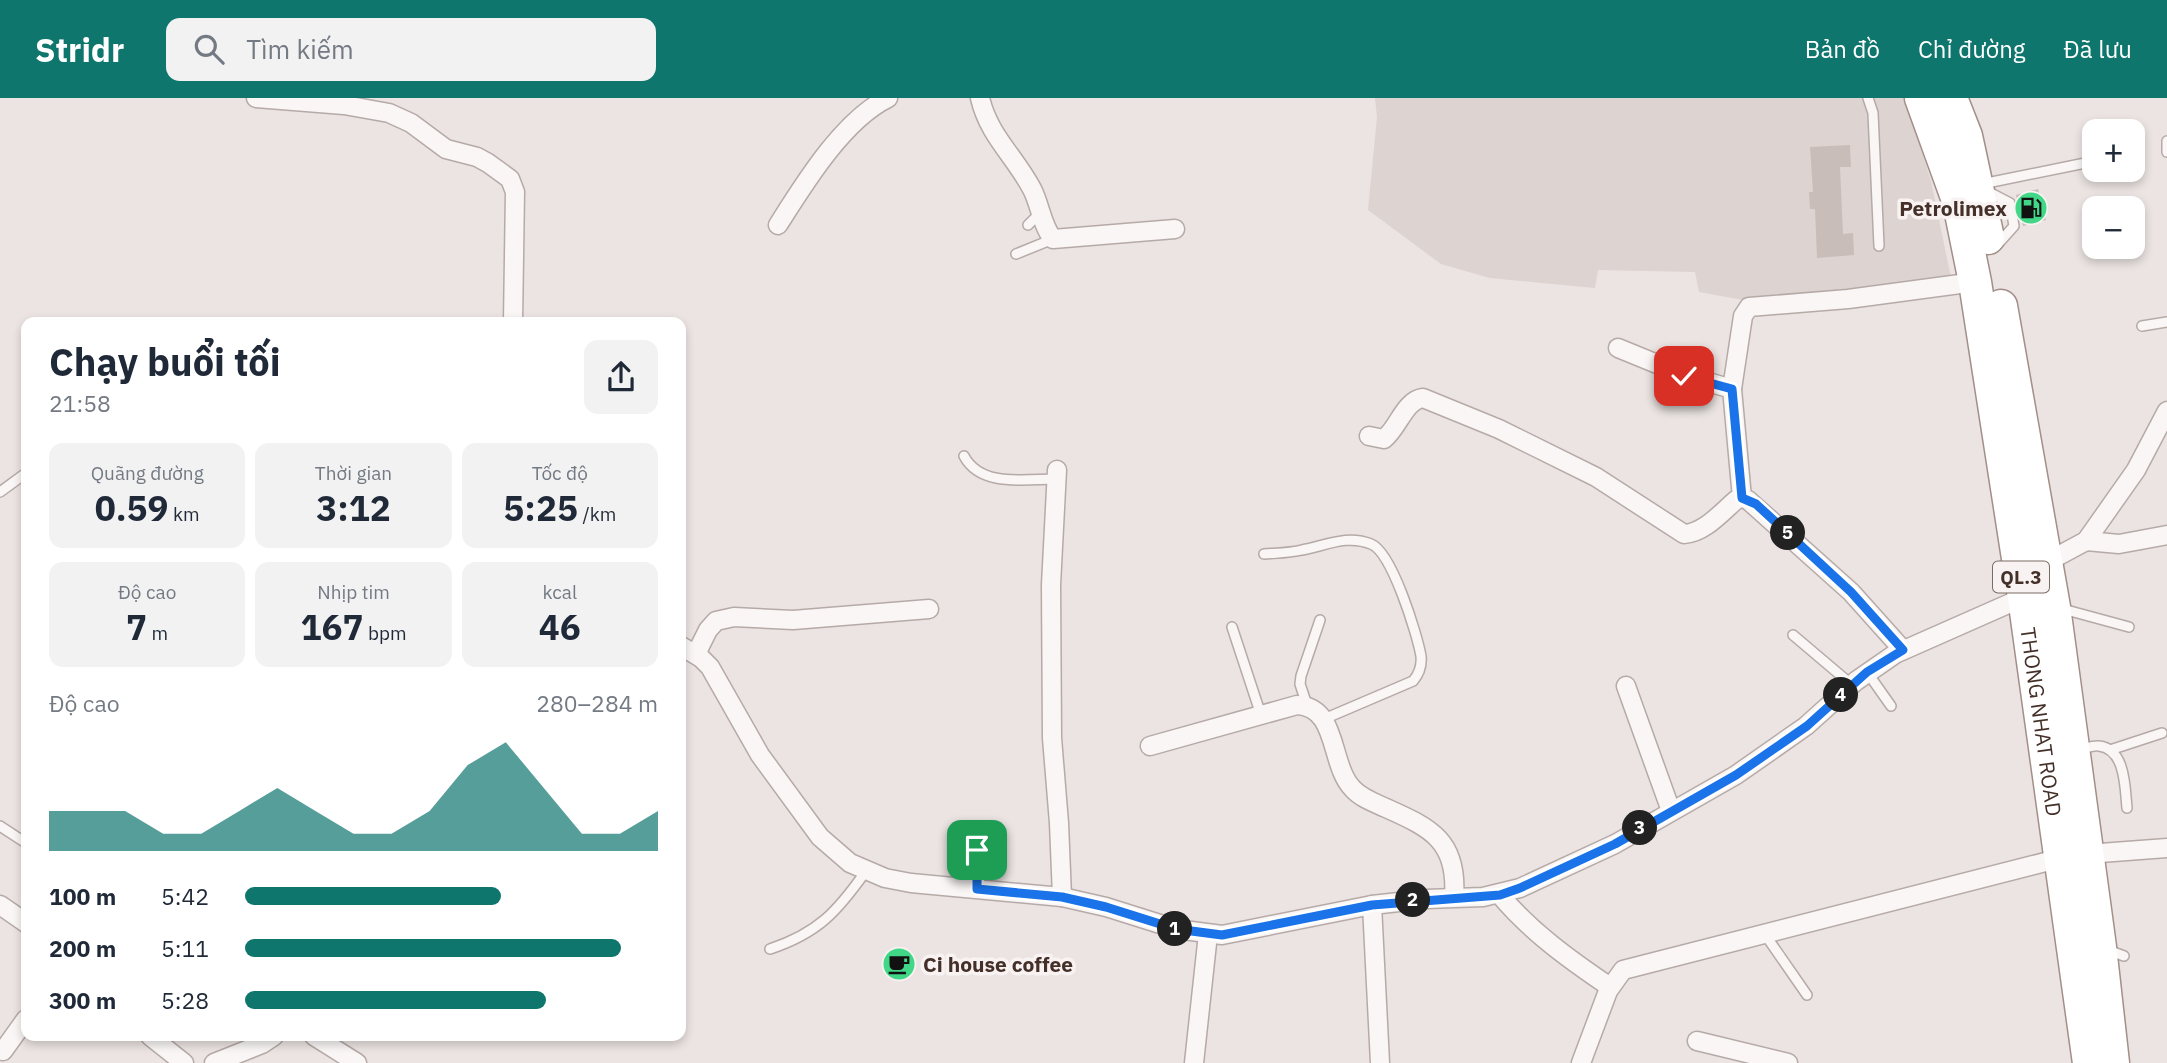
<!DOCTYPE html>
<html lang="vi">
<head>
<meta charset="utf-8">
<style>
	body { margin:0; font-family:"IBM Plex Sans",sans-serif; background:#f2f2f3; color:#1f2937; height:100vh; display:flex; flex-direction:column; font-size:26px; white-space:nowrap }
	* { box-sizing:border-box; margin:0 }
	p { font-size:23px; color:#747a83 }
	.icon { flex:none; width:38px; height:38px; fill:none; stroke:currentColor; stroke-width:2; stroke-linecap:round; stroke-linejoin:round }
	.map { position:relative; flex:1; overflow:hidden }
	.drawer { position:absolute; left:21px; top:219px; width:665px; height:724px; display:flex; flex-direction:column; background:#fff; border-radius:14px; box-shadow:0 4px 10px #0003 }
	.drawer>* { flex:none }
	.tools { position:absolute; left:2082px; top:21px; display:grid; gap:14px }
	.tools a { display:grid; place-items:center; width:63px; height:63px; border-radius:14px; background:#fff; box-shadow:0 4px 10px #0003; font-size:35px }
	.pin { position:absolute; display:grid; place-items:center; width:60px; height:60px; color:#fff; margin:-30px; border-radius:14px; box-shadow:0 4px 10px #0006 }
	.km { position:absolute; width:35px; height:35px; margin:-18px; border-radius:50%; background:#222; color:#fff; font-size:19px; line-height:35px; text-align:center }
	.round { display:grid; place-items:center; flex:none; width:74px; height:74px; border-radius:14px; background:#f2f2f3 }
	.summary { display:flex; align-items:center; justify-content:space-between; height:119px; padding:0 28px }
	h1 { font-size:38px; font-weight:700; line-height:52px }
	.metrics { display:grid; grid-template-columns:repeat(3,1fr); gap:10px; height:119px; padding:7px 28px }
	.metrics div { display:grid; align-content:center; border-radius:14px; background:#f2f2f3; text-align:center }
	.metrics b { font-size:35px; font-weight:700 }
	.metrics small { font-size:19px; font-weight:400 }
	.metrics p { font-size:19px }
	.chart { height:196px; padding:14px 28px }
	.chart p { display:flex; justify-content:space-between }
	.chart svg { width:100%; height:126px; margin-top:7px; fill:#0f766e; opacity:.7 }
	ul { padding:0 28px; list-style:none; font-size:23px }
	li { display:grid; grid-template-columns:112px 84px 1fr; align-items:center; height:52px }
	li i { height:18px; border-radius:9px; background:#0f766e }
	header { display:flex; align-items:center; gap:42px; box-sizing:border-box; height:98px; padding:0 35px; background:#0f766e; color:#fff }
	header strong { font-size:33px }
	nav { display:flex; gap:38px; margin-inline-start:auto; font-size:24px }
	.search { width:490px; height:63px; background:#f2f2f3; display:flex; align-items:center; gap:18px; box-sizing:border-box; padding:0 24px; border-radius:14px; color:#747a83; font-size:26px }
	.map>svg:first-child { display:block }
	.built { fill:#ddd3d0 }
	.building { fill:#c9bdb9 }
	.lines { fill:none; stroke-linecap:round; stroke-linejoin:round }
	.lane-casing { stroke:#b6aaa7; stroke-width:12 }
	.street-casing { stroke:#b6aaa7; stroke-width:21 }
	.highway-casing { stroke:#a38e88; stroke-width:35 }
	.lane { stroke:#f9f6f5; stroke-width:9 }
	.street { stroke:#f9f6f5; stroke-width:18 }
	.highway { stroke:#fff; stroke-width:32 }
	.route-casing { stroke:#fff; stroke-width:14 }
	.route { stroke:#1a73e8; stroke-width:9 }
	.labels { text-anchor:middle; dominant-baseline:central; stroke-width:7; stroke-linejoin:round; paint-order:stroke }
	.shield { fill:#f8f3f2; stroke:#7a6a65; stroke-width:2 }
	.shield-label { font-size:19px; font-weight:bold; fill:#443029 }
	.poi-label { font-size:21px; font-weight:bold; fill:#443029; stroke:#f8f3f2; text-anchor:end }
	.street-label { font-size:21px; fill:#443029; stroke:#f8f3f2 }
</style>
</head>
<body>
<header>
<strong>Stridr</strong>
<div class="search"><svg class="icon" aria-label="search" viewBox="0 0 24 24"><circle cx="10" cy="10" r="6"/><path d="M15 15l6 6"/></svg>Tìm kiếm</div>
<nav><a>Bản đồ</a><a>Chỉ đường</a><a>Đã lưu</a></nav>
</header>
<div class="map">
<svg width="2167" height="965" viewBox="0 0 2167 965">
	<rect width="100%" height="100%" fill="#ebe4e2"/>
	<!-- built -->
	<path class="built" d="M1375,0H1905L1931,83L1951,180L1851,193L1743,202L1699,194L1695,174L1598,172L1595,190L1490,180L1441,166L1368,112L1377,19Z"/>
	<!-- building -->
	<g class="building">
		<path d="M1850,47L1851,69H1840L1843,136L1853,135L1854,157L1817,160L1815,111H1810L1809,94H1813L1810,49Z"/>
		<path d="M2038,91L2046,122L2023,128L2016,97Z"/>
	</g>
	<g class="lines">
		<defs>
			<g id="lane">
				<path d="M1868,0L1873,15L1879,148"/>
				<path d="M2167,43V54"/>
				<path d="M1982,86L2095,63"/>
				<path d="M1985,92L2010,105L2014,128L1997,147"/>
				<path d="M1028,127L1040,115"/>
				<path d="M1016,156L1053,141"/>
				<path d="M2142,228L2167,224"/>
				<path d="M964,358C981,390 1026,381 1056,381"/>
				<path d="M0,394L26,375"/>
				<path d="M1264,456C1277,455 1290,455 1302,452C1325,448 1347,436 1371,446C1392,454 1417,536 1421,558C1422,568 1419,576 1413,583L1324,621"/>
				<path d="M2059,510L2129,529"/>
				<path d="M1232,529L1261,617"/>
				<path d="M1793,537L1852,587"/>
				<path d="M1867,574L1891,608"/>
				<path d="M1307,607L1300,586L1301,578L1320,522"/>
				<path d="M2077,652C2084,651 2093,647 2099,648C2126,651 2125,691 2127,710"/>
				<path d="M2110,652L2162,635"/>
				<path d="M0,728L26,745"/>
				<path d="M977,791V752"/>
				<path d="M1764,835L1807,897"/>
				<path d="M770,851C818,835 837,814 866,773"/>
				<path d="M2105,851L2124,858"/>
			</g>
			<g id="street">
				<path d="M256,0L344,7L389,15L411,25L446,51L477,59L488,65L510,81L515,94L513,224"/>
				<path d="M980,0C989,38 1014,57 1032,91C1040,106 1042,128 1053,141L1175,131"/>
				<path d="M778,127C804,86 843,22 888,0"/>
				<path d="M1618,250L1684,277L1732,291L1742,400"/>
				<path d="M1732,291L1743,218L1749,209L1848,201L1975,184"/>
				<path d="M1369,338L1384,341C1398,330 1405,302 1423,300L1499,331L1596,379L1684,436C1704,435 1721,415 1736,402L1742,400L1748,402L1851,494L1903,552"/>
				<path d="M1057,372L1051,487L1052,640L1059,725L1062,799"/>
				<path d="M2086,443L2119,446L2167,437"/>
				<path d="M2045,465L2086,443L2136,372L2167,313"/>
				<path d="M681,548L701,560L710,569L760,657L820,739L850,765L885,780L911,785L1062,799L1106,809L1176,831L1222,837L1372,807L1426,801L1483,799L1520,790L1615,746L1736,677L1806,628L1856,583L1895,556L2024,499"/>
				<path d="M696,556L708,532L716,523L734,519L793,522L929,511"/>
				<path d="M1626,588L1671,713"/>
				<path d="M1150,648L1297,607C1339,609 1329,667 1353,691C1361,700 1375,705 1386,710C1431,730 1458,743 1454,799"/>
				<path d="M2087,756L2167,750"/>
				<path d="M1500,797C1531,834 1570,862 1610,889"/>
				<path d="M0,807L26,825"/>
				<path d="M1372,807L1380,965"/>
				<path d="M150,938L184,965"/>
				<path d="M314,938L357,965"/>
				<path d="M1697,943L1788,965"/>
				<path d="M3,953L26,921"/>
				<path d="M214,965L262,946L274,938"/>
				<path d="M1194,965L1208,836"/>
				<path d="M1581,965L1608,893L1623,872L2061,760"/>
			</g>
			<g id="highway">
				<path id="s1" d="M1921,0L1959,105L1975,184L2024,499L2089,965"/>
				<path d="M1951,0L1966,38L1988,140"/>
				<path d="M2001,208L2054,509L2100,849L2113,965"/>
			</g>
		</defs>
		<!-- lane casing -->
		<use href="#lane" class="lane-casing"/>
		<!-- street casing -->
		<use href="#street" class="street-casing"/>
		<!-- highway casing -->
		<use href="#highway" class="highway-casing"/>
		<!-- lane -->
		<use href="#lane" class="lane"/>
		<!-- street -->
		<use href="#street" class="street"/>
		<!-- highway -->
		<use href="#highway" class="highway"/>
	</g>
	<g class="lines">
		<defs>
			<path id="route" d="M977,752V791L1062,799L1106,809L1176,831L1222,837L1372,807L1500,797L1520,790L1615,746L1736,677L1807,628L1867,574L1903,552L1851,494L1756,406L1742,400L1732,291L1684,278"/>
		</defs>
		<!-- route casing -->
		<use href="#route" class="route-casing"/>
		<!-- route -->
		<use href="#route" class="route"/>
	</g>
	<!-- icons -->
	<defs>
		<symbol id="fuel-disc" viewBox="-11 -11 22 22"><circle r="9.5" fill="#40d787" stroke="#f8f3f2"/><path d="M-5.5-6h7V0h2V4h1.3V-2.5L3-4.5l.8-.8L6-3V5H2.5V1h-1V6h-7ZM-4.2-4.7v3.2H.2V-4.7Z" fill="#111"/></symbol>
		<symbol id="cafe-disc" viewBox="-11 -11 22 22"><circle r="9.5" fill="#40d787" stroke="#f8f3f2"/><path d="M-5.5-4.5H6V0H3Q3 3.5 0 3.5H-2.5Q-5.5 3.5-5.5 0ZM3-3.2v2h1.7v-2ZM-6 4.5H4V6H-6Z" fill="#111"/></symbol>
	</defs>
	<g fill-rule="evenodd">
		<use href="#fuel-disc" x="2012" y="91" width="38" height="38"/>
		<use href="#cafe-disc" x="880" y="847" width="38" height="38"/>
	</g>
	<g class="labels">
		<!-- shield labels -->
		<rect class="shield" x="1993" y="463.5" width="56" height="31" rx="5"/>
		<g class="shield-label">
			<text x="2021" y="479">QL.3</text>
		</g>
		<!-- poi labels -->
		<g class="poi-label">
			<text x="2007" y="110">Petrolimex</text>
			<text x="923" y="866" text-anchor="start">Ci house coffee</text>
		</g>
		<!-- street labels -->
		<g class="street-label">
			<text stroke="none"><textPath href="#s1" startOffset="637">THONG NHAT ROAD</textPath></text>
		</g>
	</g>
</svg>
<div class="tools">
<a>+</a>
<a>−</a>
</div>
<div class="pin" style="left:977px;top:752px;background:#1e9e55"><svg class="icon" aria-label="arrive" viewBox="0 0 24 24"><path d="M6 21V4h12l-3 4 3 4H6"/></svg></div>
<div class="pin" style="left:1684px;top:278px;background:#d93025"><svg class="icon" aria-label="check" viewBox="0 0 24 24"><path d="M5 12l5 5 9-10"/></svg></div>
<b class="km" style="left:1175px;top:831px">1</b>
<b class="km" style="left:1413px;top:802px">2</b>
<b class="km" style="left:1640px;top:730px">3</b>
<b class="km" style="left:1841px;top:597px">4</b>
<b class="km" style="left:1788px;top:435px">5</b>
<section class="drawer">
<div class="summary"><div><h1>Chạy buổi tối</h1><p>21:58</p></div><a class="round"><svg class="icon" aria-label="share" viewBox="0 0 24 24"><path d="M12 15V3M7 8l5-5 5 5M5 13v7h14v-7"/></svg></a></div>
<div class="metrics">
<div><p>Quãng đường</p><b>0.59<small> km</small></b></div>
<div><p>Thời gian</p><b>3:12</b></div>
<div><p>Tốc độ</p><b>5:25<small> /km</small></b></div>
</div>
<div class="metrics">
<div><p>Độ cao</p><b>7<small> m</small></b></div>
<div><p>Nhịp tim</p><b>167<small> bpm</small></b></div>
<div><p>kcal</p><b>46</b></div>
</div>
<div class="chart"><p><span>Độ cao</span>280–284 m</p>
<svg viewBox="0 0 160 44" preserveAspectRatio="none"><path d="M0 44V30L10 30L20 30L30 38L40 38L50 30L60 22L70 30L80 38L90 38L100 30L110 14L120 6L130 22L140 38L150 38L160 30V44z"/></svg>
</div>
<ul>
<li><b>100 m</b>5:42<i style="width:62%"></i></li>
<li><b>200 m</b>5:11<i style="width:91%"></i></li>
<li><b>300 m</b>5:28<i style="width:73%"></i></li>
</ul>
</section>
</div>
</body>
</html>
